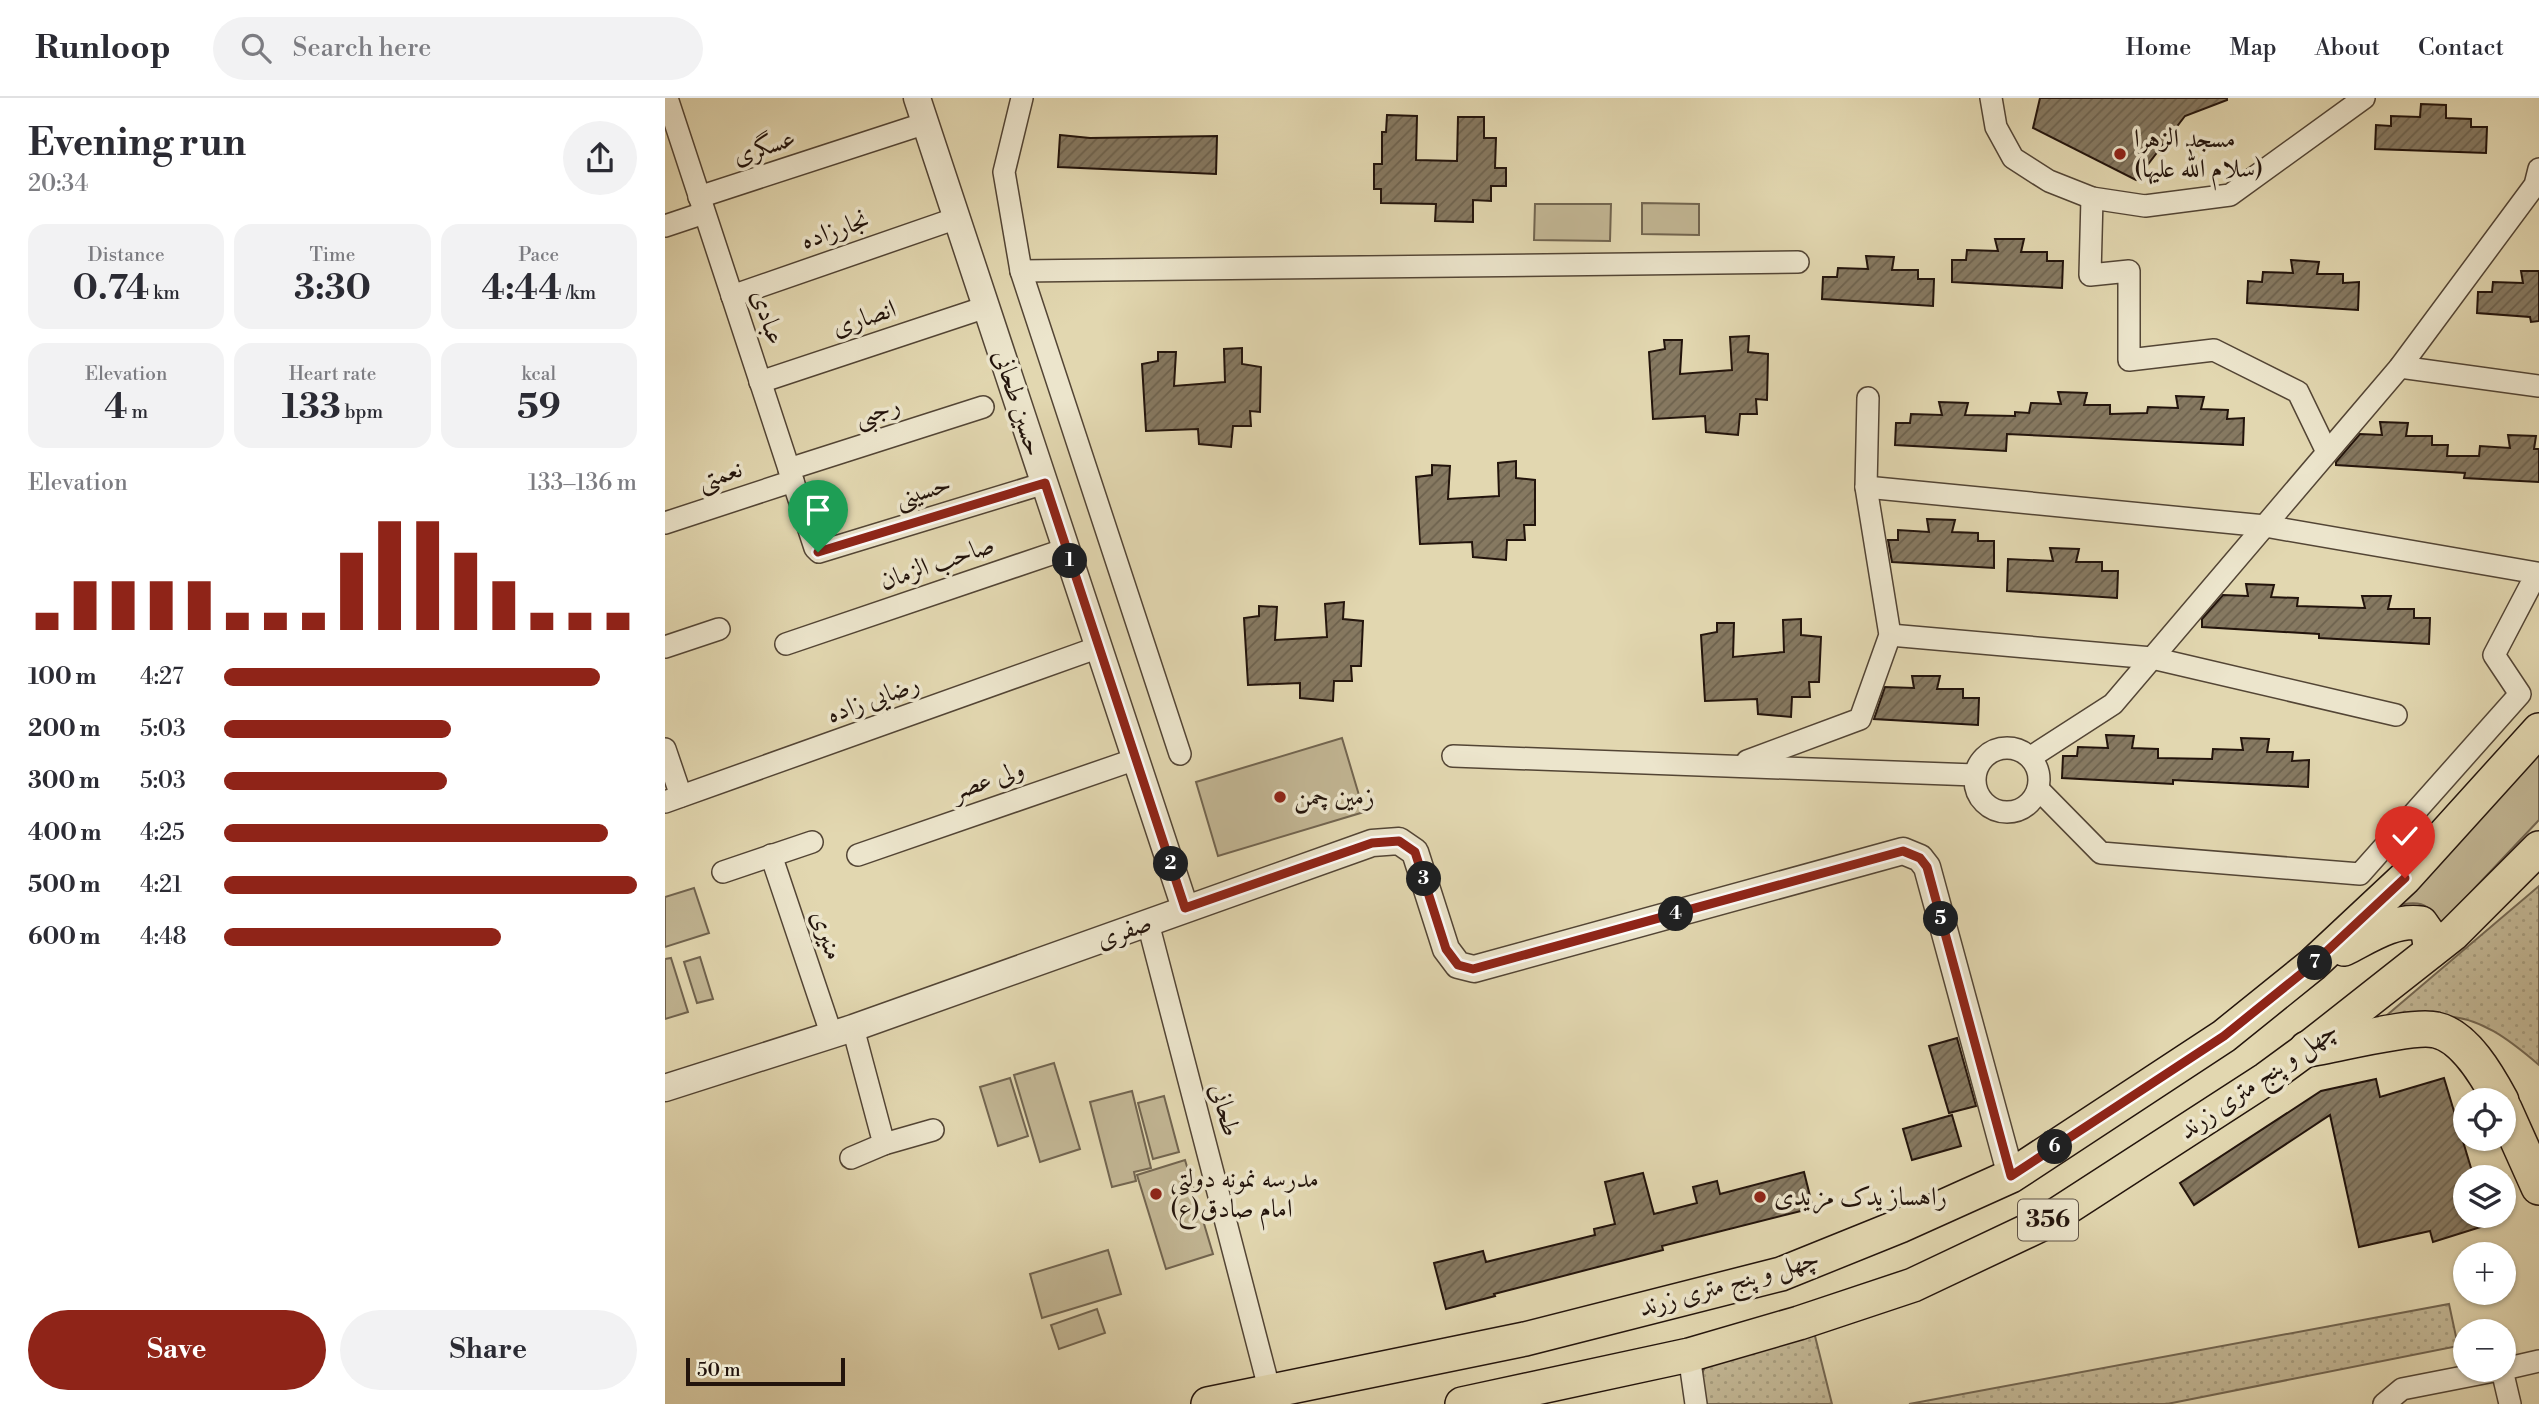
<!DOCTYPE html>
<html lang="en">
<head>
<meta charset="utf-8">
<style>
	body { margin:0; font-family:"Libre Bodoni",Amiri,serif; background:#f2f2f3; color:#2b2b33; height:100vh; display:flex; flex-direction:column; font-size:26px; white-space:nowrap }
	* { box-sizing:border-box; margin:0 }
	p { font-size:23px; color:#7c7c81 }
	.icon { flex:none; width:38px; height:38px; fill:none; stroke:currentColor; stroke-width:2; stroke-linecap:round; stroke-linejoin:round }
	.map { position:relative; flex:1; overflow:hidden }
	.sheet { display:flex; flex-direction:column; background:#fff; width:665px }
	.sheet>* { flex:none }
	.tools { position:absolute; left:1788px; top:990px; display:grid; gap:14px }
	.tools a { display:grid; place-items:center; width:63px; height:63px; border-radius:50%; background:#fff; box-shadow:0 2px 5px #0004; font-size:35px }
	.scale { position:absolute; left:21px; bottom:18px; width:159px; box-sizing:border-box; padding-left:7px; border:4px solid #23140c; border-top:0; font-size:19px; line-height:24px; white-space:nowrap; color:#23140c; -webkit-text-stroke:5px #ece5cc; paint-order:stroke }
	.pin { position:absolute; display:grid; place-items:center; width:60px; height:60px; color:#fff; margin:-72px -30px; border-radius:50% 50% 50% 0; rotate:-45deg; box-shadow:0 0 7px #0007 }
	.pin .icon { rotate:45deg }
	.km { position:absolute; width:35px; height:35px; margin:-18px; border-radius:50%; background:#222; color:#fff; font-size:19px; line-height:35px; text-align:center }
	.round { display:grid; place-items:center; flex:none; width:74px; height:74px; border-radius:37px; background:#f2f2f3 }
	.head { display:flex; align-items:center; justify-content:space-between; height:119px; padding:0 28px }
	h1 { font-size:38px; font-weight:700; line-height:52px }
	.figures { display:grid; grid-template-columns:repeat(3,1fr); gap:10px; height:119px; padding:7px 28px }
	.figures div { display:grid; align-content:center; border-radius:18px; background:#f2f2f3; text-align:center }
	.figures b { font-size:35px; font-weight:700 }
	.figures small { font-size:19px; font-weight:400 }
	.figures p { font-size:19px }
	.chart { height:196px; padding:14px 28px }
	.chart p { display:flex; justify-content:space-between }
	.chart svg { width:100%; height:126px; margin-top:7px; stroke:#8f2418; stroke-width:6 }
	.cta { display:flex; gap:14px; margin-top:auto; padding:14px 28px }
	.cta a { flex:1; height:80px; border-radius:42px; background:#8f2418; color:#fff; font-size:28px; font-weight:700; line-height:80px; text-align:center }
	.cta a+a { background:#f2f2f3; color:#2b2b33 }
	ul { padding:0 28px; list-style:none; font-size:23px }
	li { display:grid; grid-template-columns:112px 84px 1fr; align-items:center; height:52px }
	li i { height:18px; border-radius:9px; background:#8f2418 }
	header { display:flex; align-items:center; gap:42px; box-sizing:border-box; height:98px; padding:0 35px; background:#fff; border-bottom:2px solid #e1e1e2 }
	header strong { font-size:33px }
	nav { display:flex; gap:38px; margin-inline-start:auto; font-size:24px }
	.search { width:490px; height:63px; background:#f2f2f3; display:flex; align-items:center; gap:18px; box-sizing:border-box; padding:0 24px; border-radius:38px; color:#7c7c81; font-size:26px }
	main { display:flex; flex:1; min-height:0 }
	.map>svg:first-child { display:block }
	.grass { fill:#c2b694; stroke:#726550; stroke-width:2 }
	.park { fill:url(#park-dots); stroke:#726550; stroke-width:2 }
	.building { fill:url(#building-hatch); stroke:#23140c; stroke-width:2 }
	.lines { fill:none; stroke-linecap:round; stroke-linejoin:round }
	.minor-casing { stroke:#534535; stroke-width:24 }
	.tertiary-casing { stroke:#534535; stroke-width:29 }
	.primary-casing { stroke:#23140c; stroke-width:36 }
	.trunk-casing { stroke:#23140c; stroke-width:38 }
	.minor { stroke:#ece5cc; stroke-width:21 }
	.tertiary { stroke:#ece5cc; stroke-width:26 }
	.primary { stroke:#e2d7b0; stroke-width:33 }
	.trunk { stroke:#e2d7b0; stroke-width:35 }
	.route-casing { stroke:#fff; stroke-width:14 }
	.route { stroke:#8f2418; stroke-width:9 }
	.poi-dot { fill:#8f2418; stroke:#ece5cc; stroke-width:2.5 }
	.labels { text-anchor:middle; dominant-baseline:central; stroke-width:7; stroke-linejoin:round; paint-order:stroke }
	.shield { fill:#ece5cc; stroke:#5f5346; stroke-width:2 }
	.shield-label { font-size:24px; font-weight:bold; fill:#23140c }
	.poi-label { font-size:26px; fill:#23140c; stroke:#ece5cc; text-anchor:start }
	.street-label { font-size:26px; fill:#23140c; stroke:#ece5cc }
</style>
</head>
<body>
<header>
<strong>Runloop</strong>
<div class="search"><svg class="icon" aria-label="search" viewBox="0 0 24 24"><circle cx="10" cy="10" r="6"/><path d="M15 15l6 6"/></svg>Search here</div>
<nav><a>Home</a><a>Map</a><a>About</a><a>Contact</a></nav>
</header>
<main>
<section class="sheet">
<div class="head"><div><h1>Evening run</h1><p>20:34</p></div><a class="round"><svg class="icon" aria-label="share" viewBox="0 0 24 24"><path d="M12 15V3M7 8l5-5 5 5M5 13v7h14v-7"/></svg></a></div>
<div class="figures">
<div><p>Distance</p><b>0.74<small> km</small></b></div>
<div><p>Time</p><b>3:30</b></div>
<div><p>Pace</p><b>4:44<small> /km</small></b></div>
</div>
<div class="figures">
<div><p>Elevation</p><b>4<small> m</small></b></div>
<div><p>Heart rate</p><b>133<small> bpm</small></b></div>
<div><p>kcal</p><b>59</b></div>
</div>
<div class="chart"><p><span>Elevation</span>133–136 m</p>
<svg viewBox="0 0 160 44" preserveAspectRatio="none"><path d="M5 44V38M15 44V27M25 44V27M35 44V27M45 44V27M55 44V38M65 44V38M75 44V38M85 44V17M95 44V6M105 44V6M115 44V17M125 44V27M135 44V38M145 44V38M155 44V38"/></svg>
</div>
<ul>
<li><b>100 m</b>4:27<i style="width:91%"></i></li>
<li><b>200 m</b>5:03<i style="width:55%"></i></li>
<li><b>300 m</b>5:03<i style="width:54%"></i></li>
<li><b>400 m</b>4:25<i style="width:93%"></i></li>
<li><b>500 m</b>4:21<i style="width:100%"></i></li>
<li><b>600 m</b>4:48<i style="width:67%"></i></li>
</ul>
<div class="cta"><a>Save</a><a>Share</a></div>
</section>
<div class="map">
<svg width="1874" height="1306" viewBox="0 0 1874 1306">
	<defs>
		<pattern id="park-dots" width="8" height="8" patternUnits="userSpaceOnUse" patternTransform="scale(1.75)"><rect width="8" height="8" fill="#c2b694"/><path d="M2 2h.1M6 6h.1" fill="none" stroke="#a69c7e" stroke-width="1.8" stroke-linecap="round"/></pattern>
		<pattern id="building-hatch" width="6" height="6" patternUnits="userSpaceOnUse" patternTransform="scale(1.75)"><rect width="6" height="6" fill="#867961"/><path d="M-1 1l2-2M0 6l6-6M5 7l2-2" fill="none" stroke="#6d624e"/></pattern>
	</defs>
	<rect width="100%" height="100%" fill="#e2d7b0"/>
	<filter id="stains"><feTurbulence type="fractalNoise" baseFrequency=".00286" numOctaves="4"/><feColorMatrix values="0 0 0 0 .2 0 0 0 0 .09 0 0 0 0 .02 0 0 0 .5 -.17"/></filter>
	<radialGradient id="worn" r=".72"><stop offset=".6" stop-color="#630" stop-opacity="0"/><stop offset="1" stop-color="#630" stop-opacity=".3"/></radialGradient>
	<!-- grass -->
	<g class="grass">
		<path d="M977,105L1034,106V137L977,136Z"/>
		<path d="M870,106H946L945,143L869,142Z"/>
		<path d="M677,640L699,714L553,758L531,684Z"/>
		<path d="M1874,651V722L1775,827C1763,796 1741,805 1716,812Z"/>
		<path d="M29,790L44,835L0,849V799Z"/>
		<path d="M35,859L48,901L32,905L19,864Z"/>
		<path d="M6,860L23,914L0,921V861Z"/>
		<path d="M389,965L415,1051L375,1064L349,977Z"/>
		<path d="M345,980L363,1038L333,1048L315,989Z"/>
		<path d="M467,993L486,1070L469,1074L471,1083L447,1089L425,1004Z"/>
		<path d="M499,998L514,1054L488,1061L473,1005Z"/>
		<path d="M520,1062L548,1156L501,1171L472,1077Z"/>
		<path d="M443,1152L456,1196L377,1220L365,1176Z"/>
		<path d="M432,1211L440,1235L394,1251L386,1227Z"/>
	</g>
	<!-- park -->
	<g class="park">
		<path d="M1874,788V967C1846,943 1814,917 1774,918C1755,918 1734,921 1715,923Z"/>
		<path d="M1784,1206L1793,1248L1502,1306H1244Z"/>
		<path d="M1149,1234L1167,1306H1039C1036,1290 1032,1277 1044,1264Z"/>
	</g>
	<!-- building -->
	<g class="building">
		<path d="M1375,0H1562V2L1520,18L1471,82L1368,30Z"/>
		<path d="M1756,6L1781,7V20L1806,21V29H1822L1821,55L1710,51L1711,27L1726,28V18L1755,19Z"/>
		<path d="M722,17L752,18L751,62L792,63L793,19H819V40H831L830,70H841V88H826V103L808,102V124L770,123L771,106L716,105V91H709V66H717V34H721Z"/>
		<path d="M395,37L425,40L552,38L551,76L393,69Z"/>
		<path d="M1330,141H1359L1356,154H1382V163H1398L1397,190L1287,184V162H1301L1302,152L1333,153Z"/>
		<path d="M1201,158L1229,159L1227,172H1253V181H1269L1268,208L1157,201L1158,179H1172L1173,170L1203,171Z"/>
		<path d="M1626,162L1654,164L1652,176H1678V185L1694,184L1693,212L1582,205L1583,183L1597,184L1598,174L1628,175Z"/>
		<path d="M1856,173H1874V223L1866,224L1865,219L1812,215L1813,194H1827L1828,184L1858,185Z"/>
		<path d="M1084,238L1083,254L1103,256L1102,302L1091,301L1092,316H1075L1073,337L1041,334L1040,318L988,321L984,254L1000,251L999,242H1017L1015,276L1067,272L1065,239Z"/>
		<path d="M577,250V266L596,269L595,314L585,313L586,328H568L566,349L534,346L533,331L481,333L477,266L493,263V254H511L509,288L560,284L559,251Z"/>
		<path d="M1393,294L1422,295L1419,307H1445V316L1482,315L1483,309L1513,310L1511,298L1539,299L1536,311L1563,312L1562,321L1579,320L1578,347L1342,336L1341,353L1230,347L1231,325H1245L1246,316L1277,317L1274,304L1303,305L1300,317L1350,318V314L1364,315L1366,305L1396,306Z"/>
		<path d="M1715,324L1743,325L1741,338H1767V347H1783L1782,358H1814L1815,348L1845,350L1843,337L1871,338L1869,351H1874V384L1799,380L1800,375L1671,367V364L1695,336L1717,337Z"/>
		<path d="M851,363V380L870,382V427H859L860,442H842L841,462L808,459L807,444L755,446L751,379L767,377V367L785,368L783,401L834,398L833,365Z"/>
		<path d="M1262,421L1290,422L1287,434L1313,435V443H1329V470L1227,464L1223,442H1233V432L1264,434Z"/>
		<path d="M1385,450L1414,451L1411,464H1437V473H1453L1452,500L1342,493L1343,461L1388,463Z"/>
		<path d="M1581,486L1609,487L1606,499L1633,500L1632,508L1700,510L1697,498H1726L1723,511H1749V520H1765L1764,546L1654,540V536L1537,529V521L1558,497L1583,498Z"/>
		<path d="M679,504L678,521L698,523L696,568H686L687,583H669L668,603L635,600V585L583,587L579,520L594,518V508L612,509L610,542L662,539L660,506Z"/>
		<path d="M1136,521V537L1156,539L1154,584H1144L1145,599H1127L1126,619L1093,616L1092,601L1040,603L1036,537L1052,534V525H1069L1068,559L1119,554L1118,522Z"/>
		<path d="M1247,578H1275L1272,591H1298V600H1314L1313,627L1209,621L1220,589L1249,590Z"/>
		<path d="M1441,637L1469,638L1467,650L1493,651V660L1547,661L1548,651L1578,652L1576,640L1604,641L1602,654H1628L1627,663L1644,662L1643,689L1508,682V686L1397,680L1398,658H1412L1413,649L1443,650Z"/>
		<path d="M1292,940L1311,1008L1284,1015L1264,948Z"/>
		<path d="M1779,980L1809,1080H1801V1118H1838V1122L1768,1144L1765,1133L1694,1149L1665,1017L1529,1107L1515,1085L1656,993L1711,981L1715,999Z"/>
		<path d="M1287,1017L1296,1048L1247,1062L1238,1031Z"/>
		<path d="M1139,1074L1148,1110L997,1148L998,1152L829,1196L830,1198L781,1211L769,1165L818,1153L821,1164L930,1137L929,1131L950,1126L940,1084L978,1075L989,1116L1032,1105L1028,1089L1052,1083L1055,1096Z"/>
	</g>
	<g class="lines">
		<defs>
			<g id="minor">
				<path d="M2,0L150,450L154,454L380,385"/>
				<path d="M357,0L339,74L356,173L515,656"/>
				<path d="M1326,0L1331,29L1348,60L1384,83L1427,100L1480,108L1565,97L1699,0"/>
				<path d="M34,99L261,25"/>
				<path d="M1427,100L1425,177L1464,173V262L1549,252L1633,294L1662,354"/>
				<path d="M0,128L39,115"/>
				<path d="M356,173L1133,164"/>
				<path d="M67,198L292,120"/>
				<path d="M1735,269L1874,288"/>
				<path d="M95,284L321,209"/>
				<path d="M124,371L318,309"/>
				<path d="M1201,389L1600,428L1872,475L1829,557L1855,596L1695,776L1436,755L1373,691"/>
				<path d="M0,425L128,383"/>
				<path d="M1225,537L1487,560L1731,617"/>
				<path d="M121,546L401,451"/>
				<path d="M0,549L54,531"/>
				<circle cx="1342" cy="682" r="32"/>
				<path d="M0,651L16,698"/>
				<path d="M788,658L1310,677"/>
				<path d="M1366,659L1448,606L1735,269L1870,87L1874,71"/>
				<path d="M1082,663L1195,621L1225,537L1201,389L1203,300"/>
				<path d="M0,704L434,549"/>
				<path d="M106,757L166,935"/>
				<path d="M193,757L471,661"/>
				<path d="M58,774L147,744"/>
				<path d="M483,825L605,1294"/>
				<path d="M219,1046L268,1032"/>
				<path d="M186,1060L219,1046L188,930"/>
				<path d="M1024,1257L1031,1306"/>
				<path d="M1839,1271L1874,1263"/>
				<path d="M1837,1272L1845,1306"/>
				<path d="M1719,1306L1737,1291L1834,1272"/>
			</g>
			<g id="tertiary">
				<path d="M252,0L520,810"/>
				<path d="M0,990L188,930L707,745L734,743L750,754L781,851L793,867L809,871L1238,753L1255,760L1262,769L1346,1078"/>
			</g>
			<g id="primary">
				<path d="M1679,851C1703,839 1729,821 1756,825L1763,835L1766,853"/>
				<path d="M543,1306L860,1241L1116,1176L1235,1128L1346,1078L1559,938L1647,867L1740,780L1874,632"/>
				<path d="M797,1306L1024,1257L1134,1225L1248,1187L1377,1126L1601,981L1642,951L1788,836L1874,750"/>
			</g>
			<g id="trunk">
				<path d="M1642,951C1671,947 1748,926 1771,932C1800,938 1823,979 1836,1003"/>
				<path d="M1839,1011L1874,1089"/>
			</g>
		</defs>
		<!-- minor casing -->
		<use href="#minor" class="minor-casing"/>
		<!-- tertiary casing -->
		<use href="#tertiary" class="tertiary-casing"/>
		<!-- primary casing -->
		<use href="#primary" class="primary-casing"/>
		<!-- trunk casing -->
		<use href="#trunk" class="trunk-casing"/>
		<!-- minor -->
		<use href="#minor" class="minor"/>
		<!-- tertiary -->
		<use href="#tertiary" class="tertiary"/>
		<!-- primary -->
		<use href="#primary" class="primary"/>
		<!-- trunk -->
		<use href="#trunk" class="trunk"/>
	</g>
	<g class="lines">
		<defs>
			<path id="route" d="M153,454L380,385L520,810L707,745L734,743L750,754L781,851L793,867L808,871L1238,753L1255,760L1262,769L1346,1078L1559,938L1647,867L1740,780"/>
		</defs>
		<!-- route casing -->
		<use href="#route" class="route-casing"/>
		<!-- route -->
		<use href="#route" class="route"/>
	</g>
	<!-- markers -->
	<g class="poi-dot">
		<circle cx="1455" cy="56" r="7"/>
		<circle cx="615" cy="699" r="7"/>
		<circle cx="491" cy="1096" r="7"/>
		<circle cx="1095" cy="1099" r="7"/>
	</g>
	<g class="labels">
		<!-- shield labels -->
		<rect class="shield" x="1353" y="1101.5" width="60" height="41" rx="5"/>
		<g class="shield-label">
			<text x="1383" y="1122">356</text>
		</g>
		<!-- poi labels -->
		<g class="poi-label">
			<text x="1469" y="41">مسجد الزهرا<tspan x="1469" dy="30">(سلام الله علیها)</tspan></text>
			<text x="629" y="699">زمین چمن</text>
			<text x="505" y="1081">مدرسه نمونه دولتی<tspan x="505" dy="30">امام صادق(ع)</tspan></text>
			<text x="1109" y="1099">راهساز یدک مزیدی</text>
		</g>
		<!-- street labels -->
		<g class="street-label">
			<text transform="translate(99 49) rotate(-18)">عسگری</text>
			<text transform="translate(170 132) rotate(-19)">نجارزاده</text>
			<text transform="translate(103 219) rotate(72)">عبادی</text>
			<text transform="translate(199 220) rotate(-18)">انصاری</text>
			<text transform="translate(353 305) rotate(72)">حسین طحانی</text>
			<text transform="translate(212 313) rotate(-18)">رجبی</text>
			<text transform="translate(55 377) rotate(-18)">نعمتی</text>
			<text transform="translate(258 393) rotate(-17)">حسینی</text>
			<text transform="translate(272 465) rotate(-19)">صاحب الزمان</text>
			<text transform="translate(208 601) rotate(-20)">رضایی زاده</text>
			<text transform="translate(323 682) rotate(-19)">ولی عصر</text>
			<text transform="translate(459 833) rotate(-20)">صفری</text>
			<text transform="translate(162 837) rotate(71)">منیری</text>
			<text transform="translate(1593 982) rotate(-35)">چهل و پنج متری زرند</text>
			<text transform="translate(560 1012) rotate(75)">طحانی</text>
			<text transform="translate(1064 1185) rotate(-16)">چهل و پنج متری زرند</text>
		</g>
	</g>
	<rect width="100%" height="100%" filter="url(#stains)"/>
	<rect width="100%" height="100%" fill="url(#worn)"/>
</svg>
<div class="tools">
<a><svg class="icon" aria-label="locate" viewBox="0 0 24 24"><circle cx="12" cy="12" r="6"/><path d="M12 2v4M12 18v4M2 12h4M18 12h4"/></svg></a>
<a><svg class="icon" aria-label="layers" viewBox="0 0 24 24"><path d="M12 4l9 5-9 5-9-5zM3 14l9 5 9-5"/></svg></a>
<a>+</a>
<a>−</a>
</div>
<div class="scale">50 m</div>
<div class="pin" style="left:153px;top:454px;background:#1e9e55"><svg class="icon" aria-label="arrive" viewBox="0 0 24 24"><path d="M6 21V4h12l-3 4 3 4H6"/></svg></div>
<div class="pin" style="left:1740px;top:780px;background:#d93025"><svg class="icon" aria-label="check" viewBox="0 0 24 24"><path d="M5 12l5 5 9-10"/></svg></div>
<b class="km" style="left:405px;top:463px">1</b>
<b class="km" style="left:506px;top:766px">2</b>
<b class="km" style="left:759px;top:781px">3</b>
<b class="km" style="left:1011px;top:816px">4</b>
<b class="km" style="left:1276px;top:821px">5</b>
<b class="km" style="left:1390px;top:1049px">6</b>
<b class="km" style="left:1650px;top:865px">7</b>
</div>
</main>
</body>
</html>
